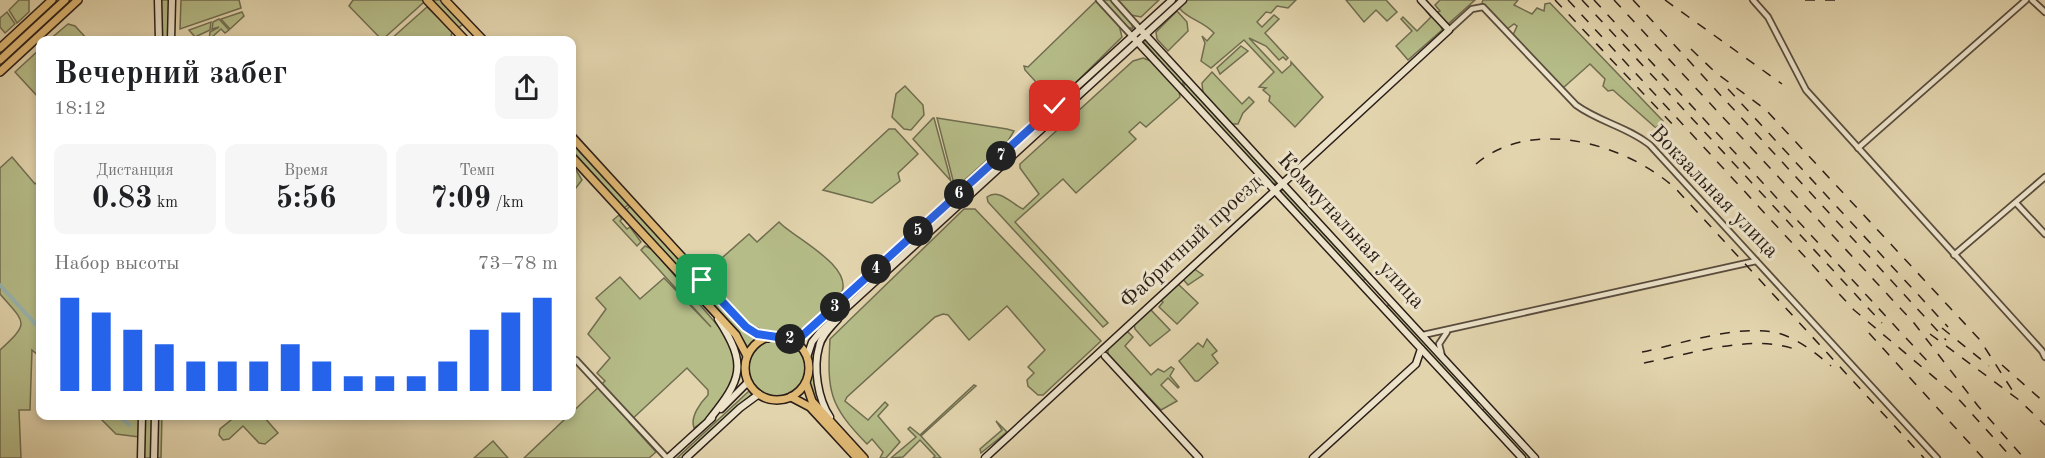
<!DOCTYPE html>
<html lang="ru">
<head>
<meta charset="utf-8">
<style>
	body { margin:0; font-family:"Old Standard TT",serif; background:#f6f6f6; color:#202124; height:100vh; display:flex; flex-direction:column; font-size:22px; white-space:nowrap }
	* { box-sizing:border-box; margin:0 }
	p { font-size:20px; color:#757577 }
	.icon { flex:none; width:33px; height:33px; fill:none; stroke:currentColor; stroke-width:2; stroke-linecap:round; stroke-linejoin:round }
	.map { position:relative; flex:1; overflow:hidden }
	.side { position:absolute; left:36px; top:36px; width:540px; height:384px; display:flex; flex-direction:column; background:#fff; border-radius:12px; box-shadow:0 3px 9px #0003 }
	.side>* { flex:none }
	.pin { position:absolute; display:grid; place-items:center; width:51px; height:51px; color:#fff; margin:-26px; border-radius:12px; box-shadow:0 3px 9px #0006 }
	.km { position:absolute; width:30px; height:30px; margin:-15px; border-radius:50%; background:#222; color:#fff; font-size:16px; line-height:30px; text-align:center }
	.round { display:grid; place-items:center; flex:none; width:63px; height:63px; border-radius:12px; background:#f6f6f6 }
	.head { display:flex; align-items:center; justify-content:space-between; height:102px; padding:0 18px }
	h1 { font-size:33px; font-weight:600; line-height:45px }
	.stats { display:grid; grid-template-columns:repeat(3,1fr); gap:9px; height:102px; padding:6px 18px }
	.stats div { display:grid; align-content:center; border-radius:12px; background:#f6f6f6; text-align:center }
	.stats b { font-size:30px; font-weight:600 }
	.stats small { font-size:16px; font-weight:400 }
	.stats p { font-size:16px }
	.chart { height:168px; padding:12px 18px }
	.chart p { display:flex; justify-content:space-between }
	.chart svg { width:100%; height:108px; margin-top:6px; stroke:#2563eb; stroke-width:6 }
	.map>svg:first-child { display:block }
	.green { fill:#b5bc88; stroke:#706d50; stroke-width:1.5 }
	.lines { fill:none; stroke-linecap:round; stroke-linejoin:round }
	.canal { stroke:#98b6b3; stroke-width:4 }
	.street-casing { stroke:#594c3d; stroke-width:8 }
	.secondary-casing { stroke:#2b1e18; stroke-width:9 }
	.primary-casing { stroke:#2b1e18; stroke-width:10 }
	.street { stroke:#ece3ca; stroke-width:4.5 }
	.secondary { stroke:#ece3ca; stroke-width:6 }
	.primary { stroke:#e1ba76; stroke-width:7 }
	.rail { stroke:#2b1e18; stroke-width:1.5; stroke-dasharray:10 10; stroke-linecap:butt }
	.route-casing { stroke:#fff; stroke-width:12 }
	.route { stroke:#2563eb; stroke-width:8 }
	.labels { text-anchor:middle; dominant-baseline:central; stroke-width:6; stroke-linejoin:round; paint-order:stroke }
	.street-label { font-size:22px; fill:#2b1e18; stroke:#ece3ca }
</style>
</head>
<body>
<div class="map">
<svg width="2045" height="458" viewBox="0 0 2045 458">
	<rect width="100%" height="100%" fill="#e2d4ad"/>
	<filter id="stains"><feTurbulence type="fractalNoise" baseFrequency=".00333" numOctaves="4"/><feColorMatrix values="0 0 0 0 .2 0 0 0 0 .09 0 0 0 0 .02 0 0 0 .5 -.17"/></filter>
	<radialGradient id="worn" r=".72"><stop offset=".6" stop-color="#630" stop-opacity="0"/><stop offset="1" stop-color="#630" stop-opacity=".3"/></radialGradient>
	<!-- green -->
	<g class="green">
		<path d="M19,0H29V12L17,23L9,10Z"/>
		<path d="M160,0H170L169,38L161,37Z"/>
		<path d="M181,0H239L241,8L180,29Z"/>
		<path d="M353,0H423L424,2L382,40L349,6Z"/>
		<path d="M431,0H441L463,24L457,29Z"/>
		<path d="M1102,0H1112L1131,21L1133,29L1127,27Z"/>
		<path d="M1117,0H1159L1141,17L1131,15Z"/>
		<path d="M1187,0H1296L1288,8L1277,6L1271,13L1266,12L1257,22L1262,27L1274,15L1279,19L1265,33L1288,58L1286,60L1283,57L1279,60L1266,46L1249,38L1282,73L1291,65V62L1323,97L1295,127L1269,101L1270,96L1263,90L1266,88L1259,87L1274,72L1244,40L1211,68L1201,61L1205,43L1202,36L1207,41L1214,33C1203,21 1189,20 1179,8Z"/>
		<path d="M1346,0H1386L1397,12L1387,21L1376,10L1364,22Z"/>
		<path d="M1440,0H1475L1447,25L1436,13L1440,11L1435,5Z"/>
		<path d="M1483,0H1518L1514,5L1532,14L1537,8L1544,11L1545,4L1550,3L1663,121L1656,128L1613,90L1608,91L1603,86L1605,79L1590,64L1563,88L1513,35L1517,26L1514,24L1507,29L1482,3Z"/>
		<path d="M1096,1L1119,25L1122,37L1055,103L1025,70L1024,66L1028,67Z"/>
		<path d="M1420,3L1441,25L1442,30L1408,60L1396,46L1412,31L1401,19L1403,17L1417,31L1431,17Z"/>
		<path d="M427,7L453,32L451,35L454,40H390Z"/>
		<path d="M1177,11L1187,22L1188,31L1168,51L1157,39L1156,32Z"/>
		<path d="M7,12L15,24L5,33L0,27V18Z"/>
		<path d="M242,12L244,16L230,29L221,19Z"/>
		<path d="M219,19L229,30L225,33L221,29L211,38L213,40H209L210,32L219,27L212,29L213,22Z"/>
		<path d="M211,22L210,30L195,37L189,30Z"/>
		<path d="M68,24L75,26L88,40H49Z"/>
		<path d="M1145,39L1183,79V88L1142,40Z"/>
		<path d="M1241,46L1248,51L1220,74L1217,68Z"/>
		<path d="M40,49V99L15,72Z"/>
		<path d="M1143,58L1151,61L1179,91L1180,97L1146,127L1140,122L1129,132L1136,139L1076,193L1063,179L1015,222L1108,323L1103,327L988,202L987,197C999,188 1012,204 1023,209L1039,194L1020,168V164L1133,61Z"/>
		<path d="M1212,72L1242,104L1249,97L1254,102L1243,113L1238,124H1232L1203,93L1202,83Z"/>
		<path d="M1184,80L1277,181L1276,183L1272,184L1184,89Z"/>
		<path d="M905,86L923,105L924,115L911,130L904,129L892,117L896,94Z"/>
		<path d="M933,118H934L951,181L913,139Z"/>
		<path d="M937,118L1007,129L1014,131L1008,141L958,186L954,184Z"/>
		<path d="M889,129H895L918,154L898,173L900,181L872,203L823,190Z"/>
		<path d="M572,142L629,204L623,209L572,153Z"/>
		<path d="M12,157L35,184L40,179V357L32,350L30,410H19L21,458H0V350C30,322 26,324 0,294V168Z"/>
		<path d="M572,163L582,180L572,193Z"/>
		<path d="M1284,189L1366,278L1362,282L1280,192Z"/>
		<path d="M630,206L745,331L758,338L748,348L741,337L625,211Z"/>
		<path d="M964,209H975L1101,341L1043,395H1038L1028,386L1027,380L1034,373L1028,367L1045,350L1007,306L969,340L948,315L943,314L935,317L847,397L845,401L868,420L885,402L888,405L878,416L900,442L886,458H880L883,452L872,439L867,444C829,405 827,392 830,339Z"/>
		<path d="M619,215L622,219L620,221L627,229L630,227L641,242L637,246L613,220Z"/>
		<path d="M779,222C794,238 852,265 842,292C840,299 832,305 827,310L828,312L814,326L794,335L765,333L750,328L720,292L715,289L706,272L749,234L757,242Z"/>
		<path d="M645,246L652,249L731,341C735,352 738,373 733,384C726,399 707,420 694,428C690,417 700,403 708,395V390L687,368L629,422L656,452L649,458H524L605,381L597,373L610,358L588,334L606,309L596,298L620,277L640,299L664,278L711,327L641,250Z"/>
		<path d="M1193,268L1203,275L1188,285L1182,278Z"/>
		<path d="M1178,284L1198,303L1177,324L1159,307L1163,302L1161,300Z"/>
		<path d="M1388,305L1392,306L1478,402L1476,404L1387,308Z"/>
		<path d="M1148,310H1151L1170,330L1150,346L1135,329L1134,323Z"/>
		<path d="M1126,330L1133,337L1125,346L1151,375L1158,369L1164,372L1171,367L1174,369L1170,376L1179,387L1178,388L1168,378L1161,385L1177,401L1161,410L1108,354V348Z"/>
		<path d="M822,335C813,353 813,392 823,409L814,399L810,386L812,348Z"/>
		<path d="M1207,339L1217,351L1212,355L1218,363L1198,381H1195L1179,361L1198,343L1203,347Z"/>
		<circle cx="777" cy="368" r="28"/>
		<path d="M974,385L976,386L921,436L941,458H933L935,456L920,440L903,457L891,458L916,437L908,429L910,427L920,435Z"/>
		<path d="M749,391L752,394L682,458H677Z"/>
		<path d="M1485,408L1487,409L1533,458H1524L1482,411Z"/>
		<path d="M98,416H140L139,437L116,434Z"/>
		<path d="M145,416H153L151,458H144Z"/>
		<path d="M158,416H162L161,458H156Z"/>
		<path d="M236,416H263L278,433L265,444L259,443L243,426L229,439L223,440L219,435L220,429Z"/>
		<path d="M996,421L1007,432L981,453L980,449L1002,430Z"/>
		<path d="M493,441L508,458H474Z"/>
	</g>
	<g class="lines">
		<!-- canal -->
		<g class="canal">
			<path d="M0,285L40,329"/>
			<path d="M120,416L129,425"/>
		</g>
		<defs>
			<g id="street">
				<path d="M1099,0L1132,36"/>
				<path d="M1114,0L1140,29"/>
				<path d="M1753,0L1768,17L1806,90L2042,351L2045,357"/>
				<path d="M2032,0L2045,12"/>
				<path d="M1449,30L1472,9L1483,7L1576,105C1599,122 1628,127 1650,145L1937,458"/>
				<path d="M1858,148L2026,0"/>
				<path d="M2016,203L2045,234"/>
				<path d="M1954,255L2045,177"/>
				<path d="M1423,335L1756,261"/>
				<path d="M1442,356L1439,344L1447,332"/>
				<path d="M576,360L667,458"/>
			</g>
			<g id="secondary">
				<path d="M158,0L159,40"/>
				<path d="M1140,29L1535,458"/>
				<path d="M1132,36L1522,458"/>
				<path d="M171,40L172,0"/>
				<path d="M791,339L812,328L1172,0"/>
				<path d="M1105,356L1199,458"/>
				<path d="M807,357L812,342L820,332L1183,0"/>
				<path d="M721,409L748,382"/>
				<path d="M830,417C818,399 813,368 819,347C821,336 831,327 838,319"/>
				<path d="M709,420C742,379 748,365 718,319"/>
				<path d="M141,458L142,416"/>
				<path d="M154,458L155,416"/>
				<path d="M668,458L712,418"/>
				<path d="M686,458L740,408L759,394"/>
				<path d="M985,458L1449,30L1421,0"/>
				<path d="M1313,458L1416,364L1421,349"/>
			</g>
			<g id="primary">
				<path d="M427,0L465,40"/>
				<path d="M445,0L483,40"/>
				<path d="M0,48L52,0"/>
				<path d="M0,60L65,0"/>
				<path d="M0,72L78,0"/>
				<path d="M572,137L746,327L768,338"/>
				<path d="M572,157L736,335L747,356"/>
				<circle cx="777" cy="368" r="32"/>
				<path d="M806,383L812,401L864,458"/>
				<path d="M791,397L810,407L857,458"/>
			</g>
		</defs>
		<!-- street casing -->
		<use href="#street" class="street-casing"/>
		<!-- secondary casing -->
		<use href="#secondary" class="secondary-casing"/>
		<!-- primary casing -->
		<use href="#primary" class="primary-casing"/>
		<!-- street -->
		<use href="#street" class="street"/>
		<!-- secondary -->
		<use href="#secondary" class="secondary"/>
		<!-- primary -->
		<use href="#primary" class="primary"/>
		<!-- rail -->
		<g class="rail">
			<path d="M1555,0L1675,127"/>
			<path d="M1568,0L1854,310L1954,394L2012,458"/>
			<path d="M1582,0L1882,323"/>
			<path d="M1594,0L1930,364"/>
			<path d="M1614,0L1914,323L1978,406L2024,458"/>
			<path d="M1633,0L1946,340"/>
			<path d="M1665,0L1782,84"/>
			<path d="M1805,0H1845"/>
			<path d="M1691,49L1715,72L1766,110L1980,340L2014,393"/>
			<path d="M1728,89L1948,327"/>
			<path d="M1476,164C1532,116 1627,144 1676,189L1924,458"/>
			<path d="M1942,328L1989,366"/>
			<path d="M1869,333L1983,458"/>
			<path d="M1930,334L2019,400L2045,425"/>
			<path d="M1642,352C1681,344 1746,321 1784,335C1802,342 1817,354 1831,366"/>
			<path d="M1644,363C1693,354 1753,332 1800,351"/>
			<path d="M2002,365L2045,403"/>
		</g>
	</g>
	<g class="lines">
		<defs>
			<path id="route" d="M702,280L746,327L757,334L791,339L803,335L1055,106"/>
		</defs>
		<!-- route casing -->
		<use href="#route" class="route-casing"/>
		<!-- route -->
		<use href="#route" class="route"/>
	</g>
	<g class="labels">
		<!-- street labels -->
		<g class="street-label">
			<text transform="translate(1714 192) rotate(46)">Вокзальная улица</text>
			<text transform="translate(1351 231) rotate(47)">Коммунальная улица</text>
			<text transform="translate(1191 242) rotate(-43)">Фабричный проезд</text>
		</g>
	</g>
	<rect width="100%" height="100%" filter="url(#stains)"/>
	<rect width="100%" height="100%" fill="url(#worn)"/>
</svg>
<div class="pin" style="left:702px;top:280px;background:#1e9e55"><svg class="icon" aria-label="arrive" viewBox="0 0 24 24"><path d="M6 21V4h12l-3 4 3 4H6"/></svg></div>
<div class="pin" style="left:1055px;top:106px;background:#d93025"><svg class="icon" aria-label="check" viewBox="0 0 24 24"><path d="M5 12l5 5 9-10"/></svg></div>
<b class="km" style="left:790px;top:339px">2</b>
<b class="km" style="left:835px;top:307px">3</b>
<b class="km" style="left:876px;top:269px">4</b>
<b class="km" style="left:918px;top:231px">5</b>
<b class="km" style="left:959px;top:194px">6</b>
<b class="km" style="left:1001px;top:156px">7</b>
<section class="side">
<div class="head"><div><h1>Вечерний забег</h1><p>18:12</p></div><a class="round"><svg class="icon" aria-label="share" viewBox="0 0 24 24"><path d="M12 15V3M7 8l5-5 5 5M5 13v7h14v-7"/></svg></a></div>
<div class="stats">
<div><p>Дистанция</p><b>0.83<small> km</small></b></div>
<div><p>Время</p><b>5:56</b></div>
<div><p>Темп</p><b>7:09<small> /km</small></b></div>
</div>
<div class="chart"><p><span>Набор высоты</span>73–78 m</p>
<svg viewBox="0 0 160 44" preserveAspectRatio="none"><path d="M5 44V6M15 44V12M25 44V19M35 44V25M45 44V32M55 44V32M65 44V32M75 44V25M85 44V32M95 44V38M105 44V38M115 44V38M125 44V32M135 44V19M145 44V12M155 44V6"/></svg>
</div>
</section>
</div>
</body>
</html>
